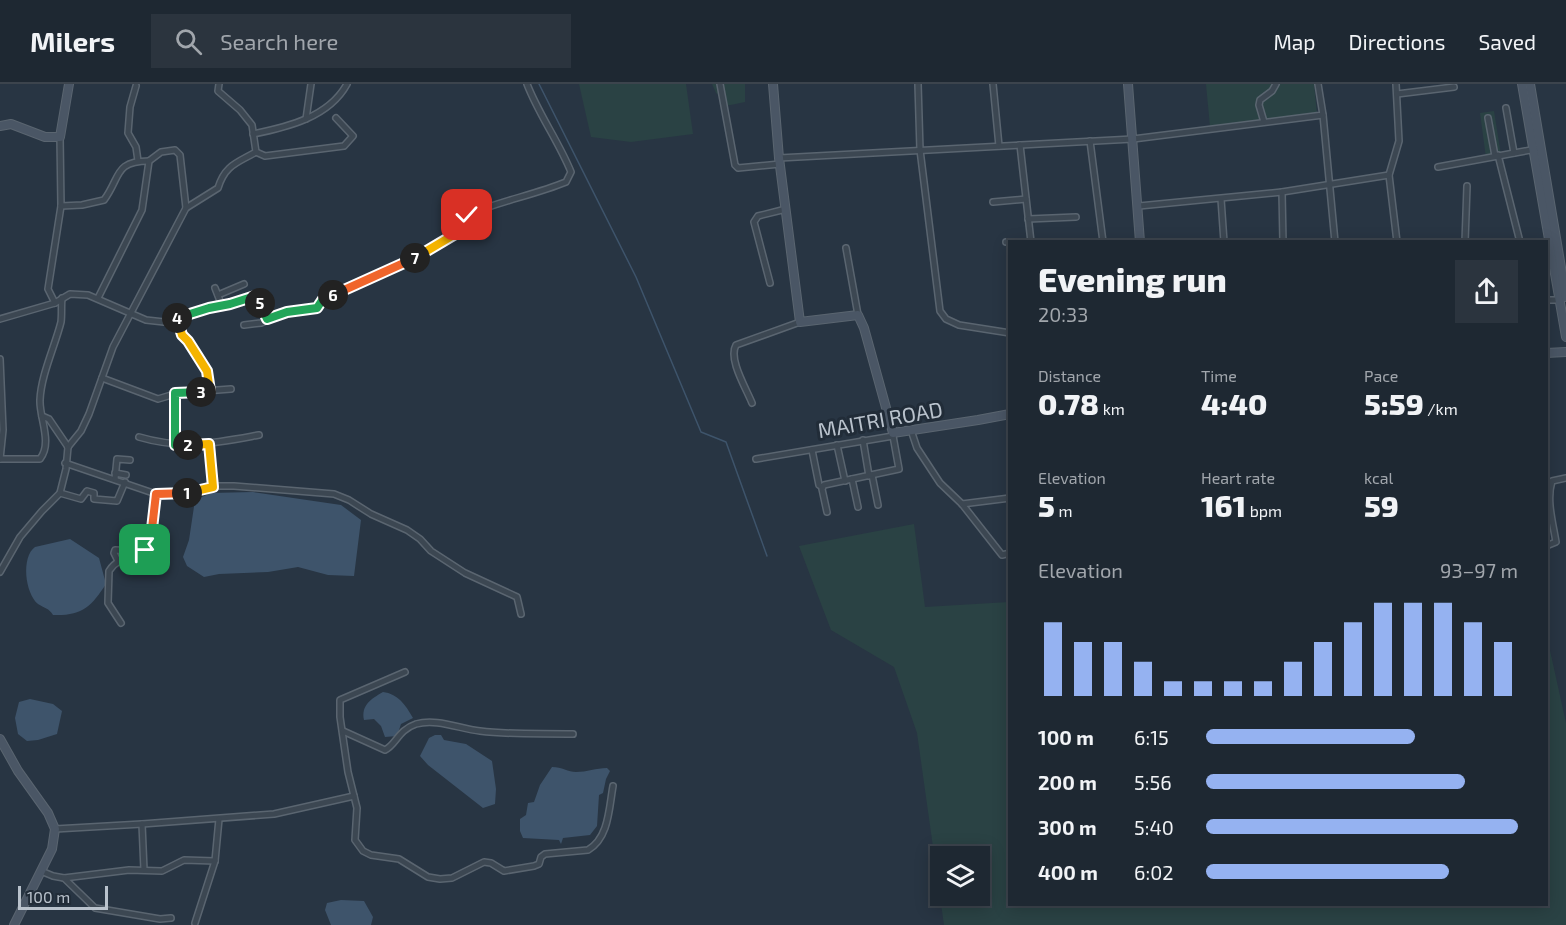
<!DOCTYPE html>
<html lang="en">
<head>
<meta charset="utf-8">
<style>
	body { margin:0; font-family:"Exo 2",sans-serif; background:#2b343e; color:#f1f3f6; height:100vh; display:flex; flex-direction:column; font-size:22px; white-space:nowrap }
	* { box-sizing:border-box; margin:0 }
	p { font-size:20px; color:#a1a6ac }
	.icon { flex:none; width:33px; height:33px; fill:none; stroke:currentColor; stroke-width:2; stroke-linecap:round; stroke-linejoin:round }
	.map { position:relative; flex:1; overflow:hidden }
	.drawer { position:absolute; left:1008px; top:156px; width:540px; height:666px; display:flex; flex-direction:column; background:#1e2832; border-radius:0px; box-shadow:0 3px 15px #0003,0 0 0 2px #3c444d }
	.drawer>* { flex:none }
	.fabs { position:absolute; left:930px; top:762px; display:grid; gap:12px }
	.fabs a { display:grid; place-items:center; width:60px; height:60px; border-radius:0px; background:#1e2832; box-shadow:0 3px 15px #0003,0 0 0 2px #3c444d; font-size:30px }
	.scale { position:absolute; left:18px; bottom:15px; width:90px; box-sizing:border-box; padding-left:6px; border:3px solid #b9c2cc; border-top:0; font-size:16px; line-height:21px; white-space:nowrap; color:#b9c2cc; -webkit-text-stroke:4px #212c38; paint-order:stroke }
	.pin { position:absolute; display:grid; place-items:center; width:51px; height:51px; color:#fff; margin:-26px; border-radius:12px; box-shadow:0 3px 9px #0006 }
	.km { position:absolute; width:30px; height:30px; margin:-15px; border-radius:50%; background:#222; color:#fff; font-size:16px; line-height:30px; text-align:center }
	.round { display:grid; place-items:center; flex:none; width:63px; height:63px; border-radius:0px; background:#2b343e }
	.head { display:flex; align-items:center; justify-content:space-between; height:102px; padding:0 30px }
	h1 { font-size:33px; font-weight:800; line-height:45px }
	.stats { display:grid; grid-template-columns:repeat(3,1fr); gap:9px; height:102px; padding:6px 30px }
	.stats div { display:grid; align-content:center }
	.stats b { font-size:30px; font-weight:800 }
	.stats small { font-size:16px; font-weight:400 }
	.stats p { font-size:16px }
	.chart { height:168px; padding:12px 30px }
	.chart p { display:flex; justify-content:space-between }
	.chart svg { width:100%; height:108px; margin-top:6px; stroke:#95b2f1; stroke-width:6 }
	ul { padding:0 30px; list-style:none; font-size:20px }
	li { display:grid; grid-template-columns:96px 72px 1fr; align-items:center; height:45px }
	li i { height:15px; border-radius:8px; background:#95b2f1 }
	header { display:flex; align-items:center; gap:36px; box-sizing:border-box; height:84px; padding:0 30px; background:#1e2832; border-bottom:2px solid #3c444d }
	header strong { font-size:28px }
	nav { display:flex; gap:33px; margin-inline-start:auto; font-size:21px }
	.search { width:420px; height:54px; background:#2b343e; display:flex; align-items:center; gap:15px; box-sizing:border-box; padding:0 21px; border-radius:0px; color:#a1a6ac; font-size:22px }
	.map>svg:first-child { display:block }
	.green { fill:#2a4244; fill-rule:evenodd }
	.water { fill:#3e546b }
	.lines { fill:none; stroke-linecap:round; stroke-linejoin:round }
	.stream { stroke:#3e546b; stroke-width:1.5 }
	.street-casing { stroke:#5a6570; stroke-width:8 }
	.secondary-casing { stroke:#5a6570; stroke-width:10 }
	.street { stroke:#3c4752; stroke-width:5 }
	.secondary { stroke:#4a5665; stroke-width:8 }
	.split-1-casing { stroke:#fff; stroke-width:12 }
	.split-2-casing { stroke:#fff; stroke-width:12 }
	.split-3-casing { stroke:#fff; stroke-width:12 }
	.split-4-casing { stroke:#fff; stroke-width:12 }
	.split-5-casing { stroke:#fff; stroke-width:12 }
	.split-6-casing { stroke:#fff; stroke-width:12 }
	.split-7-casing { stroke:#fff; stroke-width:12 }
	.split-8-casing { stroke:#fff; stroke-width:12 }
	.split-1 { stroke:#f0652b; stroke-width:8 }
	.split-2 { stroke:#f5b400; stroke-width:8 }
	.split-3 { stroke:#22a559; stroke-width:8 }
	.split-4 { stroke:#f5b400; stroke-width:8 }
	.split-5 { stroke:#22a559; stroke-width:8 }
	.split-6 { stroke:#22a559; stroke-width:8 }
	.split-7 { stroke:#f0652b; stroke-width:8 }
	.split-8 { stroke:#f5b400; stroke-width:8 }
	.labels { text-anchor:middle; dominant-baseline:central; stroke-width:6; stroke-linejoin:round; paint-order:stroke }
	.street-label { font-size:21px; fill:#b9c2cc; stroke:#212c38 }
</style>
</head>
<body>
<header>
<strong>Milers</strong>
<div class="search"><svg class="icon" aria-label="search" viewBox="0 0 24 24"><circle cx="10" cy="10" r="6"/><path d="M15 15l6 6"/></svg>Search here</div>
<nav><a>Map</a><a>Directions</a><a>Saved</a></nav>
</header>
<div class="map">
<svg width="1566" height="841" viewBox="0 0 1566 841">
	<rect width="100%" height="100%" fill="#283543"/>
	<!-- green -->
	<g class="green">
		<path d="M579,0H686L693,50L631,58L591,53Z"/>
		<path d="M712,0H745V18L721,23L719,11L716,9Z"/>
		<path d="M1206,0H1314L1317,30L1210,43Z"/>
		<path d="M1494,27L1501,71L1486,74L1480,29Z"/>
		<path d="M914,440L925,523L1009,518L1010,820H1546L1547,553L1566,639V841H944L917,649L894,583L831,546L799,462ZM940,772H980V812H940Z"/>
	</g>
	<!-- water -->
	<g class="water">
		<path d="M253,408L341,421L361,436L354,492L328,491L298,483L268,488L219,490L204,493L187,482L183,473L189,456L195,416L211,409Z"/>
		<path d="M70,455L99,474L106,500C91,523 82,532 53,531C49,524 44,524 38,520C25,509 21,473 35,463Z"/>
		<path d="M383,608C398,610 405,620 413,634L401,640L397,652L385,653L381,642L374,635L364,636C361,621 371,615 383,608Z"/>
		<path d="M30,615L53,620L62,627L57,650L38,656L27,657L18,650L15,634L19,618Z"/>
		<path d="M435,651H441L444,656L466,660L492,677L496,705L495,720L483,724L428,681L420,672L429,654Z"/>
		<path d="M552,683C562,683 568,688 576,688C587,688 596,684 607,684L610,687L606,695L603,709L599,711L597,742L590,751L563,754L561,760L559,756L523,754L520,747V735L526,731L528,719L534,718L540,701Z"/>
		<path d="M341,816L364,817L373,833L371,841H331L325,826L327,819Z"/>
	</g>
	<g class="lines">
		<!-- stream -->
		<path class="stream" d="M539,0L636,193L701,348L726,358L767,472"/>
		<defs>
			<g id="street">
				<path d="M720,0L735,81L738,84L780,80"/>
				<path d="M918,0L920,66L940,227L946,235L959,241L1010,249"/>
				<path d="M993,0L999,62"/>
				<path d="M1396,0L1399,57L1389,91L1397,158"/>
				<path d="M136,2L130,23L128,49L136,63L138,77"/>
				<path d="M1397,10L1454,3"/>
				<path d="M1506,24L1514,69"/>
				<path d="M1323,31L1335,158"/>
				<path d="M1488,34L1495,72"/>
				<path d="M306,35L311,0"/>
				<path d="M1264,38L1259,21L1260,16L1272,7L1276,0"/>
				<path d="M253,50C288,43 329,33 347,0"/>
				<path d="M1090,57L1103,158"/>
				<path d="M1020,61L1031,158"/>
				<path d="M256,68L265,72L344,62L353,52L336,34"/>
				<path d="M1498,71L1520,158"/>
				<path d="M779,74L1133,55L1323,31L1318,0"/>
				<path d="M1438,83L1536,65"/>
				<path d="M1282,108L1283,158"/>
				<path d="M1221,115L1224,158"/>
				<path d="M993,118L1026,115"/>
				<path d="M61,122L82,121L104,116C121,93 114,77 149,77"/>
				<path d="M1139,122L1282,108L1389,91"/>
				<path d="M1028,135L1076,133"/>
				<path d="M1006,158H1010"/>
				<path d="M1465,158L1467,102"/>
				<path d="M846,164L858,231"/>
				<path d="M770,199L754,138L758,132L786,125"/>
				<path d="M215,204L222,222"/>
				<path d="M218,211L244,200"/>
				<path d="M98,214L142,126L149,77L161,68L175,66L180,71L186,124"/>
				<path d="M1546,216H1558"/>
				<path d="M55,219L48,205L61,122L60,53"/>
				<path d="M177,233C178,239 179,247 183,252C198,274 207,277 210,307"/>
				<path d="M0,235L55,219L70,210L88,211L146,236L164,238L255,212H257L267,235"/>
				<path d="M244,241L261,239L287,228L317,224L323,215L375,193L439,160L462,146L467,131C500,117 534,111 566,98L571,88C559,58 539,31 527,0"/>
				<path d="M0,275L3,346L0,375"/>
				<path d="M102,294L158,315L178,309L231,305"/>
				<path d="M752,319C746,304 728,275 736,261L800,238"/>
				<path d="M42,332L49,335L68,363"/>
				<path d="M911,346L917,364L940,399L962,420L1002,471L1010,469"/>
				<path d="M139,353C183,366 215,359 259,351"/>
				<path d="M863,356L869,392"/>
				<path d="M209,360L213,403"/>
				<path d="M175,361V309"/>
				<path d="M837,361L845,397"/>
				<path d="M68,363L81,347L89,330L113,263L186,124L218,104C225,81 237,79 256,68L252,41L240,26L218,7L219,0"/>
				<path d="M812,366L819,401L822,403"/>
				<path d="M0,375H40C53,359 39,333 40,316C41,291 55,262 61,238C62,230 61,222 62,214"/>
				<path d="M756,375L893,352V349"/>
				<path d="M65,379L156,410L177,411L217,402H234L334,410L349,416L371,430L407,446L420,455L431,467L465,489L517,513L521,530"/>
				<path d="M115,389L126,391"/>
				<path d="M872,391L878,421"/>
				<path d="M115,395L117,375L130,376"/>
				<path d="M852,395L858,423"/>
				<path d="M60,409L81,415L87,407L94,409V415L117,417L125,398"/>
				<path d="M962,420L1010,414"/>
				<path d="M827,428L822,405L824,401L899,385L893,352"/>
				<path d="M1546,462L1556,458C1553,439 1546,416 1552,397L1566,394"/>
				<path d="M118,477L114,469L115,466L147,467"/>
				<path d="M0,488L20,453L42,427L60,409L66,385L68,363"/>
				<path d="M121,539L108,519L109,487C119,471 135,475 149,465L156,410"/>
				<path d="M405,588L340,616V633L348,688L357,724L355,756L363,767L371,771L399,775L428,793L440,795L452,794L484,778L491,779L504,787L534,782L539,780L541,773L545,770L588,766C609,754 609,724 613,702"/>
				<path d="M343,647L385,666C396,661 398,646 416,640C437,634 460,645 480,647C511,651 543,649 573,650"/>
				<path d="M142,740L144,786"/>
				<path d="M55,745L142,740L274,730L354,712"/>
				<path d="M41,787L53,792L64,794L95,824L160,835L171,834"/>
				<path d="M64,794L129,786L162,787L184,776L215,777"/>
				<path d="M195,839L215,777L219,735"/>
			</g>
			<g id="secondary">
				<path d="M773,0L779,74L800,238L858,231L864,244L893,349L978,336L1010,330"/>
				<path d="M1128,0L1140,158"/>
				<path d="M1522,0L1566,253"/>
				<path d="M1530,0L1566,213"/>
				<path d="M0,42L11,40L45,53H60L69,0"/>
				<path d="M1546,269L1566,268"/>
				<path d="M0,655L18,687L48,729L55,745L52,765L14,841"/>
			</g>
		</defs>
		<!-- street casing -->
		<use href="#street" class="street-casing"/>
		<!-- secondary casing -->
		<use href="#secondary" class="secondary-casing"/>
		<!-- street -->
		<use href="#street" class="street"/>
		<!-- secondary -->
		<use href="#secondary" class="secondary"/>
	</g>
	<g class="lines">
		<defs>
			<path id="split-1" d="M145,466L149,465L150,462L156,410L187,409"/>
			<path id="split-2" d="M187,409L213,403L209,360L188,361"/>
			<path id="split-3" d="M188,361H175V309L201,308"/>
			<path id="split-4" d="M177,234L182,251L188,257L207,287L210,307L201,308"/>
			<path id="split-5" d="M177,234L209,224L230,220L255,212L260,219"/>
			<path id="split-6" d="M260,219L267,235L287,228L317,224L323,215L333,211"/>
			<path id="split-7" d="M333,211L415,174"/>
			<path id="split-8" d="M415,174L462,146L467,131"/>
		</defs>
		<!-- split-1 casing -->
		<use href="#split-1" class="split-1-casing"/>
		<!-- split-2 casing -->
		<use href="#split-2" class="split-2-casing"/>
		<!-- split-3 casing -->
		<use href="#split-3" class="split-3-casing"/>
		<!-- split-4 casing -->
		<use href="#split-4" class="split-4-casing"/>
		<!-- split-5 casing -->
		<use href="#split-5" class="split-5-casing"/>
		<!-- split-6 casing -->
		<use href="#split-6" class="split-6-casing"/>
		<!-- split-7 casing -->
		<use href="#split-7" class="split-7-casing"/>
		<!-- split-8 casing -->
		<use href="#split-8" class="split-8-casing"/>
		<!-- split-1 -->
		<use href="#split-1" class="split-1"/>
		<!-- split-2 -->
		<use href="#split-2" class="split-2"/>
		<!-- split-3 -->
		<use href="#split-3" class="split-3"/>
		<!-- split-4 -->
		<use href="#split-4" class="split-4"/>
		<!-- split-5 -->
		<use href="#split-5" class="split-5"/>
		<!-- split-6 -->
		<use href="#split-6" class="split-6"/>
		<!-- split-7 -->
		<use href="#split-7" class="split-7"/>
		<!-- split-8 -->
		<use href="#split-8" class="split-8"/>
	</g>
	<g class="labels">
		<!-- street labels -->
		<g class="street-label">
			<text transform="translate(880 335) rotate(-10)">MAITRI ROAD</text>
		</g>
	</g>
</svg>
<div class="fabs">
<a><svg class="icon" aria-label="layers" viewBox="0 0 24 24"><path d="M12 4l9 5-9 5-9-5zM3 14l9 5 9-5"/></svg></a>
</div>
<div class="scale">100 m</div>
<div class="pin" style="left:145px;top:466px;background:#1e9e55"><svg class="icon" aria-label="arrive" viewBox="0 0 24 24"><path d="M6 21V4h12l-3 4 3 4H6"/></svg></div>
<div class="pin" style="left:467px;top:131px;background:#d93025"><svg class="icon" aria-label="check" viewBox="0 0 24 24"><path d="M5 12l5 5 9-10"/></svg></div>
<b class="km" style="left:187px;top:409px">1</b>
<b class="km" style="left:188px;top:361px">2</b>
<b class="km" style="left:201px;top:308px">3</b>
<b class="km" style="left:177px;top:234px">4</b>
<b class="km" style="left:260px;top:219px">5</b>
<b class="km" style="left:333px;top:211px">6</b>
<b class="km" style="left:415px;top:174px">7</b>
<section class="drawer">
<div class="head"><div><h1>Evening run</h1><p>20:33</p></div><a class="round"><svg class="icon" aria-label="share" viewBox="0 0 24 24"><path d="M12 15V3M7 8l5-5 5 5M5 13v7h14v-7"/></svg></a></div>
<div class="stats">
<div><p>Distance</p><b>0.78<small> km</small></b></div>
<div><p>Time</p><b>4:40</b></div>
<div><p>Pace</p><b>5:59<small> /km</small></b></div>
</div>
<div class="stats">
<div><p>Elevation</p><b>5<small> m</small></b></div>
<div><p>Heart rate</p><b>161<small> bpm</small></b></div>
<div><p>kcal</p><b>59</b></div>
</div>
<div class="chart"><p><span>Elevation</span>93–97 m</p>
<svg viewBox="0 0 160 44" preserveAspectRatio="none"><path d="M5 44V14M15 44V22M25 44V22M35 44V30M45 44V38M55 44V38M65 44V38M75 44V38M85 44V30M95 44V22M105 44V14M115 44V6M125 44V6M135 44V6M145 44V14M155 44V22"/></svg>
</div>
<ul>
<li><b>100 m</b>6:15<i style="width:67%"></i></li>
<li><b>200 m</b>5:56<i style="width:83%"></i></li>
<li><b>300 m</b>5:40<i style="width:100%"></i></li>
<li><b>400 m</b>6:02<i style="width:78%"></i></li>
</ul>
</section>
</div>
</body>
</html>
